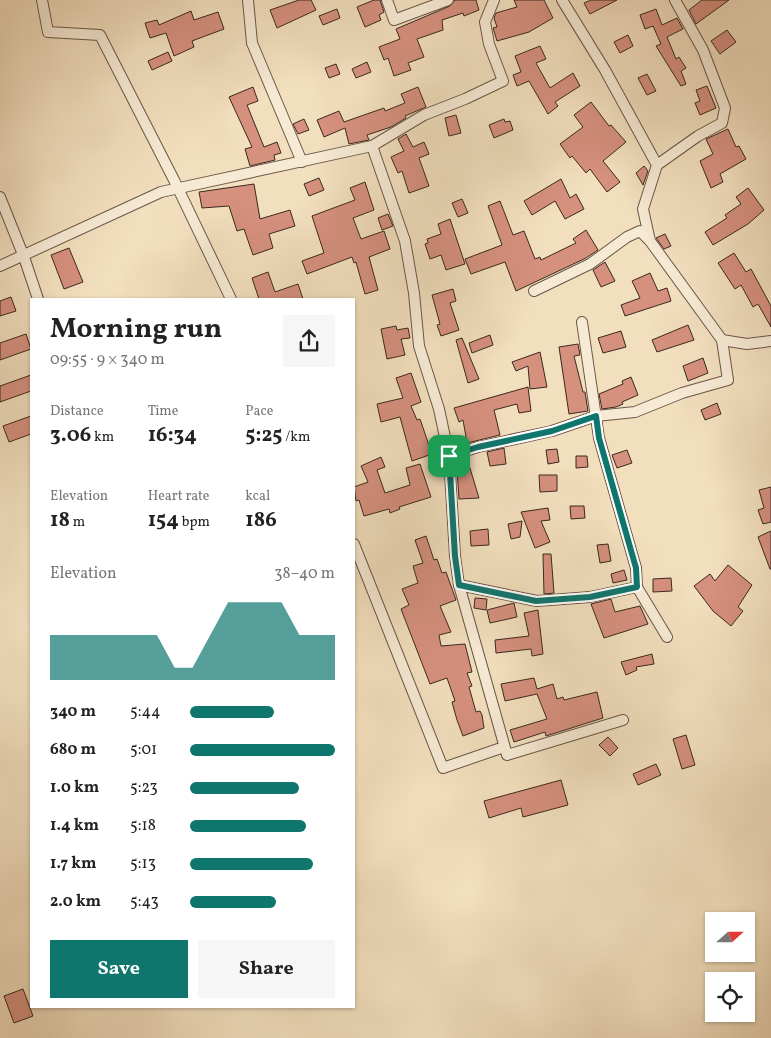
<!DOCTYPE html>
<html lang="en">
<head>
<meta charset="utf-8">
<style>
	body { margin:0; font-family:Vollkorn,serif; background:#f6f6f6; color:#222; height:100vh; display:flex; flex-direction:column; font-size:19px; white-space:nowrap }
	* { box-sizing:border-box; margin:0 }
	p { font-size:16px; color:#767676 }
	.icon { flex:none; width:28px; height:28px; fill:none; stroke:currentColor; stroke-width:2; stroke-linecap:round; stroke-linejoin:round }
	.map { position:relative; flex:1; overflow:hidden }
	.details { position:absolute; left:30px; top:298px; width:325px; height:710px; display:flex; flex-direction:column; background:#fff; border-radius:0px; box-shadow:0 1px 4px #0004 }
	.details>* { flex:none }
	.needle { width:32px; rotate:69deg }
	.fabs { position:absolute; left:705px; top:912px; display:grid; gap:10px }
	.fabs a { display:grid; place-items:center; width:50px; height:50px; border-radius:0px; background:#fff; box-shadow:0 1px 4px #0004; font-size:25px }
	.pin { position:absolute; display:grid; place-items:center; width:42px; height:42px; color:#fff; margin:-21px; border-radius:10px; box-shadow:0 2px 8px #0006 }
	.round { display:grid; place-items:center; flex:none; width:52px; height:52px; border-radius:0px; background:#f6f6f6 }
	.head { display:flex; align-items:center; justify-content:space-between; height:85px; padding:0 20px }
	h1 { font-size:28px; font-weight:700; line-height:38px }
	.figures { display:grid; grid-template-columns:repeat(3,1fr); gap:8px; height:85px; padding:5px 20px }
	.figures div { display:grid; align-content:center }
	.figures b { font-size:21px; font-weight:700 }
	.figures small { font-size:14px; font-weight:400 }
	.figures p { font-size:14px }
	.chart { height:140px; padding:10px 20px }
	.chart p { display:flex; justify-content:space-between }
	.chart svg { width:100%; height:90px; margin-top:5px; fill:#0f766e; opacity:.7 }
	.action { display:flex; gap:10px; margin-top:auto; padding:10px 20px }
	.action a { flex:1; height:58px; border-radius:0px; background:#0f766e; color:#fff; font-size:20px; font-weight:700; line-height:58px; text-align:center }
	.action a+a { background:#f6f6f6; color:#222 }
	ul { padding:0 20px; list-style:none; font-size:16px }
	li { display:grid; grid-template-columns:80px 60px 1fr; align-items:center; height:38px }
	li i { height:12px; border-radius:6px; background:#0f766e }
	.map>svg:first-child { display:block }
	.building { fill:#d5907e; stroke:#3b281f }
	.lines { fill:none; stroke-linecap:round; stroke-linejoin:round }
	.street-casing { stroke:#695647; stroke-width:12 }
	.street { stroke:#f7ead5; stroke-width:10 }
	.route-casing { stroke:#fff; stroke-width:10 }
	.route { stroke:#0f766e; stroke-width:6 }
</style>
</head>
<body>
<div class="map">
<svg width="771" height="1038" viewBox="0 0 771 1038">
	<rect width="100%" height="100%" fill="#f2dfbe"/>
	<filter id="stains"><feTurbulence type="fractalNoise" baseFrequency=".004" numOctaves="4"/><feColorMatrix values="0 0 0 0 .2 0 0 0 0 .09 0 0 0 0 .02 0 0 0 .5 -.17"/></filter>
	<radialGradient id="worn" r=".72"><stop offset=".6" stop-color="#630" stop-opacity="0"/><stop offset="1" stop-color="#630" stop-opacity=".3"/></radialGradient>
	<!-- building -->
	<g class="building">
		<path d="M299,0H311L316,10L277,28L270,10Z"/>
		<path d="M374,0H380L384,12L379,15L381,20L365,27L357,7Z"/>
		<path d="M455,0H476L479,10L464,16L463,13L442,20L443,30L417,39L424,57L408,63L411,70L394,76L388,58L384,60L379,47L400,39L396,29L450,6Z"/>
		<path d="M514,0H544L553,18L529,32L497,41L493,28L497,27L494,18L496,13L517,7Z"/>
		<path d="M591,0H617L590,14L584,3Z"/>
		<path d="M702,0H729L696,24L689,10Z"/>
		<path d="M337,9L340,18L323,25L319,16Z"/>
		<path d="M656,9L662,25L677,18L683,29L667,37L676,59L679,57L686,68L681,71L686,84L681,86L656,46L661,44L653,26L645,29L640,15Z"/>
		<path d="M191,11L194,20L218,12L224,29L192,41L194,47L174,56L166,33L150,38L145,23L157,20L159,25Z"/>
		<path d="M727,30L736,42L720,54L711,41Z"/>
		<path d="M628,35L633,46L620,53L614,42Z"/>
		<path d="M540,46L546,59L536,63L550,88L573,73L580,86L555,102L558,106L548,114L529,81L517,86L513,75L521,72L515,56Z"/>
		<path d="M168,52L172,61L152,70L148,61Z"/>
		<path d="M367,62L371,72L356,78L352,69Z"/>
		<path d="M336,64L340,74L329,78L325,68Z"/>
		<path d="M647,74L656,91L647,95L638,78Z"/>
		<path d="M707,86L716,108L700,115L695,103L700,101L696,90Z"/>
		<path d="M253,87L258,101L247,105L264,147L277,142L281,153L274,155L275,160L250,166L245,149L252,147L229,97Z"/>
		<path d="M418,87L426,107L405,116L406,118L391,127L367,135L369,140L349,144L345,128L324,137L317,120L339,111L344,122L384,108L385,111L405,103L401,94Z"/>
		<path d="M591,102L609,126L611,125L626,142L603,161L620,182L607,192L590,169L586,173L572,156L570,158L560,144L583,127L574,115Z"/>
		<path d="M456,115L461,133L449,136L445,118Z"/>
		<path d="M304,119L309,130L298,134L293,124Z"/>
		<path d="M504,119L505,122L510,121L513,130L494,138L489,125Z"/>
		<path d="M728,129L736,147L739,146L746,159L720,174L723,182L711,188L700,161L713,154L706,139Z"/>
		<path d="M406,134L413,147L424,142L429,154L419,158L429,186L409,193L402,171L398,173L391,157L404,151L398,139Z"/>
		<path d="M644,166L648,171L643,185L636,173Z"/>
		<path d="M319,178L324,190L309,196L304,184Z"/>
		<path d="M561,179L570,198L576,194L584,209L565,219L555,201L532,215L524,201Z"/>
		<path d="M365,182L374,210L353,218L361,239L384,231L390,249L369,257L378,290L365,294L356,262L354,263L352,257L307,274L302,261L324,253L312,216L355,200L350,188Z"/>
		<path d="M254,184L260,219L290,210L295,226L269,234L273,248L253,255L244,229L237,231L229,206L202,208L199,192Z"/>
		<path d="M748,188L764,210L748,224L713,245L705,232L727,218L725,215L741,204L736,197Z"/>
		<path d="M462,199L468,213L458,217L452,203Z"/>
		<path d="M500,201L513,235L524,231L535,259L540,257L541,260L576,243L573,239L586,230L598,250L586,258L516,291L505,262L471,274L465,259L502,245L488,206Z"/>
		<path d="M388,214L393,226L382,230L378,218Z"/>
		<path d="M450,219L465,264L446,270L441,255L430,259L425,244L428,243L427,239L441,234L438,224Z"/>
		<path d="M665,234L671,246L664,249L656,238Z"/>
		<path d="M69,248L83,282L64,289L51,255Z"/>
		<path d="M734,253L746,272L751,269L771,306V327L758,304L753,307L741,285L735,289L718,263Z"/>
		<path d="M605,262L615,281L601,287L593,270Z"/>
		<path d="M268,272L275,292L298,284L303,299H259L252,278Z"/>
		<path d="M650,273L658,291L667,288L671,301L625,316L621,305L640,298L632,281Z"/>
		<path d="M453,289L456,301L450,303L459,330L441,336L437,325L440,324L432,295Z"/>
		<path d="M11,297L16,311L0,316V301Z"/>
		<path d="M688,325L694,340L657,352L652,340Z"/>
		<path d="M396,326L397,330L408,328L410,338L401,339L405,355L387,359L381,329Z"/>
		<path d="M621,331L626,347L603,353L598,338Z"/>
		<path d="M26,334L31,349L0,360V343Z"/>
		<path d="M490,335L493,345L472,353L469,343Z"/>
		<path d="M462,338L479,379L468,383L456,340Z"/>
		<path d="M578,344L580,355L574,356L583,392H585L588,411L569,414L559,347Z"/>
		<path d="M540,352L547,387L530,389L528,366L516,371L512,362Z"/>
		<path d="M703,358L708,373L688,381L683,366Z"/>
		<path d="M411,373L421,402L411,406L417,420L420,419L432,454L412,461L400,417L381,422L377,404L403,398L396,378Z"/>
		<path d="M31,375V391L0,402V386Z"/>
		<path d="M631,377L638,395L622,402L623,404L616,407L602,409L599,394L623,384L622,381Z"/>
		<path d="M528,387L531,411L519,413L517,404L494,410L500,435L467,443L463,420L459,422L454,408Z"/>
		<path d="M717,403L721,414L705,420L701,410Z"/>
		<path d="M31,416V434L9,442L3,426Z"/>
		<path d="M504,448L506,464L490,466L487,452Z"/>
		<path d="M557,449L559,462L548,464L546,450Z"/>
		<path d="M627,450L632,463L617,468L612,455Z"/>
		<path d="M576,456H587L588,467L576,468Z"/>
		<path d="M381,457L385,467L377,470L385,493L410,485L406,468L420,464L431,497L399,507L400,509L390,513L389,509L364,516L359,500L356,501L354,487L368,482L361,466Z"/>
		<path d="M469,465L479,498L459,499L457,468Z"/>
		<path d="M539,475H557V491L540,492Z"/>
		<path d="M771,487V522L763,524L758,510L764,508L759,490Z"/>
		<path d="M570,506H584L585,518L571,519Z"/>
		<path d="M548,508L550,520L541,521L550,542L535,548L521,512Z"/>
		<path d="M522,521L520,537L511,539L508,524Z"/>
		<path d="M488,529L489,545L471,546L470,531Z"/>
		<path d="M771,531V569H770L758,537Z"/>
		<path d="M426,536L434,560L437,559L442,573L446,572L456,600L440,606L451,632L439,635L441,646L465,644L472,672L467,673L472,686L469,687L476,712L480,711L482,715L484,728L463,736L457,720L452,702L455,701L447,678L430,684L401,609L409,605L402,589L418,583L413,566L423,563L415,540Z"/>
		<path d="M608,544L611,561L600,563L597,545Z"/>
		<path d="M543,554H551L554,593L544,594Z"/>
		<path d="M728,565L752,585L738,607L743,611L731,626L713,611L694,586L710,574L715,581Z"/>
		<path d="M624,570L627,580L613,583L611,574Z"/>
		<path d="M671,578L672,591L653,592V579Z"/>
		<path d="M475,598L487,599L486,610L474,608Z"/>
		<path d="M611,599L615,612L640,606L648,624L604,638L591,604Z"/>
		<path d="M514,603L517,617L490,623L487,610Z"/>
		<path d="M538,610L543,654L532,656L531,649L496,653L495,640L529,636L524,613Z"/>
		<path d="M652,654L654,664L636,667L637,670L626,675L621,662Z"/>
		<path d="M534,678L537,689L553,684L557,699L563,697L564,700L597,692L603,718L546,736L545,732L514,742L510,730L547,719L537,694L505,701L501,684Z"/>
		<path d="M686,735L695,765L682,769L673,739Z"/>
		<path d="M608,737L618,748L610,756L599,745Z"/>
		<path d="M656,764L661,775L638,785L633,774Z"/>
		<path d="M561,780L568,805L523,817L521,808L489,818L484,801Z"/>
		<path d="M23,989L33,1016L14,1023L4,996Z"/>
	</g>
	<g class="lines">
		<defs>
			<g id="street">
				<path d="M42,0L48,32L100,35L174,180L231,299"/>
				<path d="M248,0L252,43L302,162"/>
				<path d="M387,0L394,20L448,0"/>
				<path d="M372,146L424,115L465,99L503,81L489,44L485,22L494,0"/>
				<path d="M657,165L698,136L722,123L725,108L703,50L675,0"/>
				<path d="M0,197L24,257L38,299"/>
				<path d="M0,266L161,192L372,146L405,241L414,293L419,346L439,409L449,456L455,556L459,585L507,755L623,720"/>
				<path d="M534,291L590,264L627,237L640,231L649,240"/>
				<path d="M582,322L599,438L636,568L637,587L667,637"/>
				<path d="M722,340L747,344L771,341"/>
				<path d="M449,456L478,447L552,431L596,416L635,412L682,393L728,380L722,340L650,241L643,209L657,165L605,70L562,0"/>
				<path d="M354,544L443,768L504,747"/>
				<path d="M459,585L537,601L590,597L637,587"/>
			</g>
		</defs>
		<!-- street casing -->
		<use href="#street" class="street-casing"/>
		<!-- street -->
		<use href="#street" class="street"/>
	</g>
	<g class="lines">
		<defs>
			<path id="route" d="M596,416L599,438L636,568L637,587L590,597L536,601L459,585L455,556L449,456L478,447L552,431Z"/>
		</defs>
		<!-- route casing -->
		<use href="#route" class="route-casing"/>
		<!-- route -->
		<use href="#route" class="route"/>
	</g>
	<rect width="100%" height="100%" filter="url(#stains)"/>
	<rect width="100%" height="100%" fill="url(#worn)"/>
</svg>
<div class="fabs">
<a><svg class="needle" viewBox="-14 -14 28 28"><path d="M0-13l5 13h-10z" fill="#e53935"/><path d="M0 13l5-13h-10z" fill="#767676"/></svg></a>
<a><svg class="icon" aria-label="locate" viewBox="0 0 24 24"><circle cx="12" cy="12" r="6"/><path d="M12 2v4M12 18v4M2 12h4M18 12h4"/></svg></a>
</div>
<div class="pin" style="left:449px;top:456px;background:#1e9e55"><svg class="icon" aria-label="arrive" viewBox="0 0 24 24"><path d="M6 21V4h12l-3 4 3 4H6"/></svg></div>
<section class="details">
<div class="head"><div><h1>Morning run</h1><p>09:55 · 9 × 340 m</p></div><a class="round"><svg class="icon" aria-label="share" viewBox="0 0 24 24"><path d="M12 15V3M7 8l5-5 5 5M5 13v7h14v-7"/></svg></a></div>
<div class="figures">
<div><p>Distance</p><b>3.06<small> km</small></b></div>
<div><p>Time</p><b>16:34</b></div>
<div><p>Pace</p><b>5:25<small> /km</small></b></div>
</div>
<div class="figures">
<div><p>Elevation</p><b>18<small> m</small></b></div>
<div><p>Heart rate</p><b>154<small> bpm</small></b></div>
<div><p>kcal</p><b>186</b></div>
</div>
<div class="chart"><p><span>Elevation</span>38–40 m</p>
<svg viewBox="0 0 160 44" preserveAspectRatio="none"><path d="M0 44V22L10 22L20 22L30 22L40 22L50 22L60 22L70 38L80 38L90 22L100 6L110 6L120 6L130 6L140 22L150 22L160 22V44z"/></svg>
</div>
<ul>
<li><b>340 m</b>5:44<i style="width:58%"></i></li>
<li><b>680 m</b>5:01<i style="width:100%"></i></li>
<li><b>1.0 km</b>5:23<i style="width:75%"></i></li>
<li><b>1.4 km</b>5:18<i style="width:80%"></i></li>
<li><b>1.7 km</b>5:13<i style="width:85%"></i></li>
<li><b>2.0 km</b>5:43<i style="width:59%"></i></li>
</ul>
<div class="action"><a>Save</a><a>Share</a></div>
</section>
</div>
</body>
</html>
